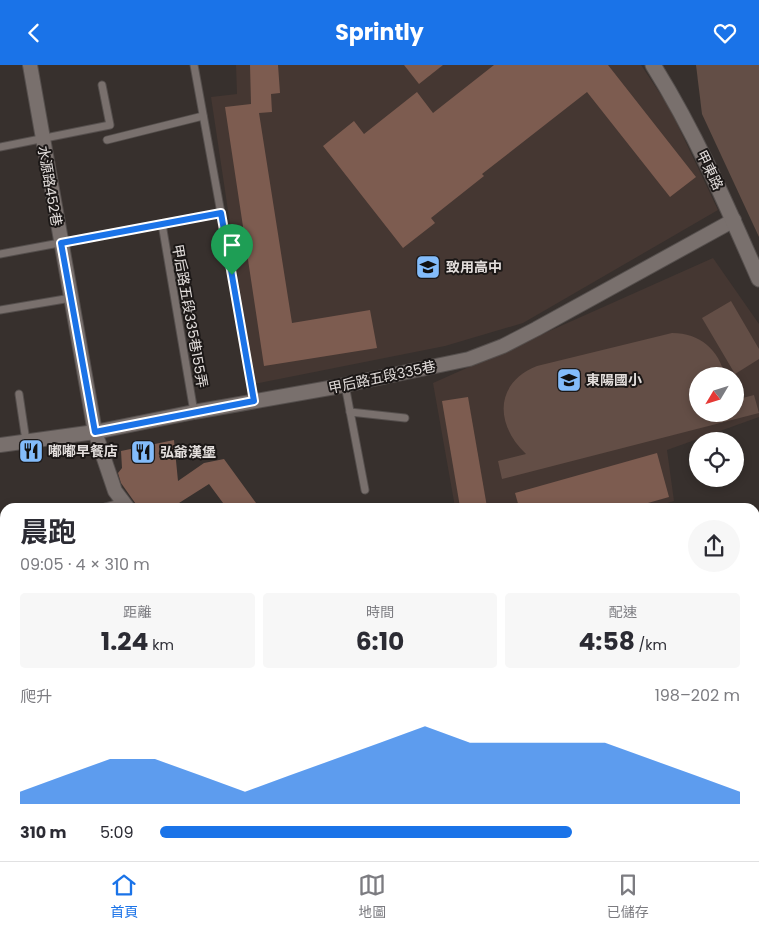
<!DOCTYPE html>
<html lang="zh-TW">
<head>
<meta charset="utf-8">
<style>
	body { margin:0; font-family:Poppins,"Noto Sans TC",sans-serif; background:#f7f7f7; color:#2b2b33; height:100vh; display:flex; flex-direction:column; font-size:19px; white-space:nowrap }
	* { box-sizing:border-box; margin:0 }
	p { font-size:16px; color:#7c7c81 }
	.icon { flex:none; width:28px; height:28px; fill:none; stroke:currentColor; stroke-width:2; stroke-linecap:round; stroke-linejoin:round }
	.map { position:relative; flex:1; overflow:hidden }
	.side { position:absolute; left:0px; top:438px; width:760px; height:359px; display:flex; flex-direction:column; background:#fff; border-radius:15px 15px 0 0; box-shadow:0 2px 8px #0003 }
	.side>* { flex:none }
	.needle { width:32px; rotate:232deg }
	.tools { position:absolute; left:689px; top:302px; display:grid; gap:10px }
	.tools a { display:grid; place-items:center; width:55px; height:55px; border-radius:50%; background:#fff; box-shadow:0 2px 8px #0003; font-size:25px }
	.pin { position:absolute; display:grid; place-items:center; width:42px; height:42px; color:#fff; margin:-51px -21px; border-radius:50% 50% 50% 0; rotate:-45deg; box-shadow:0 0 5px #0007 }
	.pin .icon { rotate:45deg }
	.round { display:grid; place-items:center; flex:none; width:52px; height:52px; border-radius:26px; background:#f7f7f7 }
	.head { display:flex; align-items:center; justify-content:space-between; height:85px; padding:0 20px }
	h1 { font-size:28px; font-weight:700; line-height:38px }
	.figures { display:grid; grid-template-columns:repeat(3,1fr); gap:8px; height:85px; padding:5px 20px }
	.figures div { display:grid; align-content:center; border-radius:5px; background:#f7f7f7; text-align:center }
	.figures b { font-size:25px; font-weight:700 }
	.figures small { font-size:14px; font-weight:400 }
	.figures p { font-size:14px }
	.chart { height:140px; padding:10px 20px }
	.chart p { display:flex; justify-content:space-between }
	.chart svg { width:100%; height:90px; margin-top:5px; fill:#1a73e8; opacity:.7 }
	ul { padding:0 20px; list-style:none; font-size:16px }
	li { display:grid; grid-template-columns:80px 60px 1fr; align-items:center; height:38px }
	li i { height:12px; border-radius:6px; background:#1a73e8 }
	header { display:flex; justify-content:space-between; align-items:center; height:65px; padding:0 20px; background:#1a73e8; color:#fff; font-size:22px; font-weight:700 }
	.tab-bar { display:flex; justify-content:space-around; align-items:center; height:70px; border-top:1px solid #e1e1e2; background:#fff; font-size:14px; color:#7c7c81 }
	.tab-bar a { display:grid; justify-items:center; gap:2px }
	.tab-bar .current { color:#1a73e8 }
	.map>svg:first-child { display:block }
	.built { fill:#453732; fill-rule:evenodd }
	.green { fill:#634e46 }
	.building { fill:#7d5c50 }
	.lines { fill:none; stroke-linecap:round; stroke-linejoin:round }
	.lane-casing { stroke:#554f4d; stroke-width:9 }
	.street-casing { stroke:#554f4d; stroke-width:16 }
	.secondary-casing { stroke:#554f4d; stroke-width:17 }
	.path { stroke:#7a7472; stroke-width:2.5; stroke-dasharray:4 4; stroke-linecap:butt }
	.lane { stroke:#79706d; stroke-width:7 }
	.street { stroke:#79706d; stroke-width:14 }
	.secondary { stroke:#79706d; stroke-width:15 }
	.route-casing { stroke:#fff; stroke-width:10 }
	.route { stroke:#1a73e8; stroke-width:6 }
	.labels { text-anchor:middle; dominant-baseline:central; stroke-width:4; stroke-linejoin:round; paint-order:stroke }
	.street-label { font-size:14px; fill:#e3dedc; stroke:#1c1817 }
	.poi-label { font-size:14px; font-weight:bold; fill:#e3dedc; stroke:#1c1817; text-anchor:start }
</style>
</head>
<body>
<header><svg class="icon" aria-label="back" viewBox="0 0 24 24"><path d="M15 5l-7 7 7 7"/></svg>Sprintly<svg class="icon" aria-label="heart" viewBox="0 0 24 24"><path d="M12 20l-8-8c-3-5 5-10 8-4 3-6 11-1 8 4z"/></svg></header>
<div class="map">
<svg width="759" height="796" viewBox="0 0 759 796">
	<rect width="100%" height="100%" fill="#37302d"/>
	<!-- built -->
	<g class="built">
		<path d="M236,0H641L669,42L718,145L523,258L445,281L254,319L211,32L237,29Z"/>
		<path d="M713,193L759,259V352L667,385L674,436L654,442H455L433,318ZM698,311H735V349H698Z"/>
	</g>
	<!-- green -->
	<g class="green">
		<path d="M696,0H759V172L702,49Z"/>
		<path d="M731,236L759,284V294L735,309L702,253Z"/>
		<path d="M672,268C700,268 719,285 725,311H698V349H735V335L754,330L759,348L502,414L498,396L526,389C495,360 494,318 537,301Z"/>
	</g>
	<!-- building -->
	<g class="building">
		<path d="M250,0H278L280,28L271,29L272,47L259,48L292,258L370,245L377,283L264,301L225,42L251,39Z"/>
		<path d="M404,0H443L419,19Z"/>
		<path d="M494,0H608L696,112L670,132L587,27L482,109L484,111L431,153L435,158L403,183L323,81L354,56L364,69L417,27L433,48Z"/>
		<path d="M468,332L487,442H460L442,336Z"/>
		<path d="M174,375L178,416L204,398L224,394L259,442H226L209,419L179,438L183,442H138L121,418L118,408L122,403L121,386Z"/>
		<path d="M657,388L669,432L634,442H519L515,428Z"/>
	</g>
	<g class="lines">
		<defs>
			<g id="lane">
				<path d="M107,75L203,51"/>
				<path d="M0,82L110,60L102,20"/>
				<path d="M221,148L254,336"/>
				<path d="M162,159L194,347"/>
				<path d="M0,189L221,148L194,0"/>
				<path d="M0,245L71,233"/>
				<path d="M345,320L365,425"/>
				<path d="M19,329L26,376"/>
				<path d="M350,347L405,353"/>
				<path d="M105,442L123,437"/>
				<path d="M0,463L5,462"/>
				<path d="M0,500L5,499"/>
				<path d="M755,515H759"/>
				<path d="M0,621L5,619"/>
				<path d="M0,685L5,679"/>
				<path d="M0,699L5,698"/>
				<path d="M0,749L5,748"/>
				<path d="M6,796L27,791"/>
			</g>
			<g id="street">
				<path d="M30,0L95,367L115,426L127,442"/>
				<path d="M0,380L95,367L194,347L335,322L469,294L503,281L536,264L734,155"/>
			</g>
			<g id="secondary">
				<path d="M653,0C695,67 727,141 759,214"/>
				<path d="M755,694L759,693"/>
				<path d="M317,796L334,791"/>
			</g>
		</defs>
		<!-- lane casing -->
		<use href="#lane" class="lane-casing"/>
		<!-- street casing -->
		<use href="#street" class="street-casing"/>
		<!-- secondary casing -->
		<use href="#secondary" class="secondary-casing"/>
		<!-- path -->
		<path class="path" d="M744,791L745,796"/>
		<!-- lane -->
		<use href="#lane" class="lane"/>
		<!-- street -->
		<use href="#street" class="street"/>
		<!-- secondary -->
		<use href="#secondary" class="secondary"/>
	</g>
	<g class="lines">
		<defs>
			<path id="route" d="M221,148L254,336L95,367L61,178Z"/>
		</defs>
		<!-- route casing -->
		<use href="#route" class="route-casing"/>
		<!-- route -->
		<use href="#route" class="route"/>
	</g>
	<!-- icons -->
	<defs>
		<symbol id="school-square" viewBox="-11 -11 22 22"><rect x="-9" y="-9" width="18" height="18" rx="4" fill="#83bcfb" stroke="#1c1817"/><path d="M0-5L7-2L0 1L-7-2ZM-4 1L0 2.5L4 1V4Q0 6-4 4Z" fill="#111"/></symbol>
		<symbol id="restaurant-square" viewBox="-11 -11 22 22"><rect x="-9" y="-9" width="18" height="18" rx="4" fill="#83bcfb" stroke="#1c1817"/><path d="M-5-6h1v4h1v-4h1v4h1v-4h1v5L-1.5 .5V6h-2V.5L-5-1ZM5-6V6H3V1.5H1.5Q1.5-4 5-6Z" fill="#111"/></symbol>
	</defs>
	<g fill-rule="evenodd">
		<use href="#school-square" x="414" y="188" width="28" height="28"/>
		<use href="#school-square" x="555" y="301" width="28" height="28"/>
		<use href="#restaurant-square" x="17" y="372" width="28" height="28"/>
		<use href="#restaurant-square" x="129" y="373" width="28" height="28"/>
	</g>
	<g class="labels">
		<!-- street labels -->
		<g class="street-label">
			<text transform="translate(710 105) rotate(64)">甲東路</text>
			<text transform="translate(50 121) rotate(80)">水源路452巷</text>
			<text transform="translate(190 251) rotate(80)">甲后路五段335巷155弄</text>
			<text transform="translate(382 312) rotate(-12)">甲后路五段335巷</text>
		</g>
		<!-- poi labels -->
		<g class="poi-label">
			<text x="446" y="202">致用高中</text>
			<text x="586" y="315">東陽國小</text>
			<text x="48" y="386">嘟嘟早餐店</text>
			<text x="160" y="387">弘爺漢堡</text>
		</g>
	</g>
</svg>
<div class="tools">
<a><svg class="needle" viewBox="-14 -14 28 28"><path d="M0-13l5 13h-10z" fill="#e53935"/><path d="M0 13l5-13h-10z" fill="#7c7c81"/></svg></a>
<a><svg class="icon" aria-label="locate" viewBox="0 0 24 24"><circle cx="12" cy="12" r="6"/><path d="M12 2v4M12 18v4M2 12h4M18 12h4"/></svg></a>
</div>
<div class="pin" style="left:232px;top:210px;background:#1e9e55"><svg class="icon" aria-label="arrive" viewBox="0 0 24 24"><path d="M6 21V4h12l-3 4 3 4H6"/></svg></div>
<section class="side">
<div class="head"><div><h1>晨跑</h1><p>09:05 · 4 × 310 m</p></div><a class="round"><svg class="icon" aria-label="share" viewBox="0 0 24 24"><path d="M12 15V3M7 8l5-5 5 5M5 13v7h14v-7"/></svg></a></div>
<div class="figures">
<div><p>距離</p><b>1.24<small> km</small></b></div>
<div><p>時間</p><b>6:10</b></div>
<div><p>配速</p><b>4:58<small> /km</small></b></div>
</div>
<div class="chart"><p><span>爬升</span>198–202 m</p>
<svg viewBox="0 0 160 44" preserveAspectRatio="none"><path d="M0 44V38L10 30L20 22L30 22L40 30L50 38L60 30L70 22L80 14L90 6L100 14L110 14L120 14L130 14L140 22L150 30L160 38V44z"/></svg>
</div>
<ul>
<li><b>310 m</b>5:09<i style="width:71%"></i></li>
</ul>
</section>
</div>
<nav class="tab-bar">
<a class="current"><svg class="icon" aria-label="home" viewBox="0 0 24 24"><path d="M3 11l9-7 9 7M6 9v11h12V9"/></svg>首頁</a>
<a><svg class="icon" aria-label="map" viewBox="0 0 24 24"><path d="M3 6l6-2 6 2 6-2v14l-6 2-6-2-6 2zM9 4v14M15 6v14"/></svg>地圖</a>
<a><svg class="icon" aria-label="saved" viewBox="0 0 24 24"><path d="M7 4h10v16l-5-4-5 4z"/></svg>已儲存</a>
</nav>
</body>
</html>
